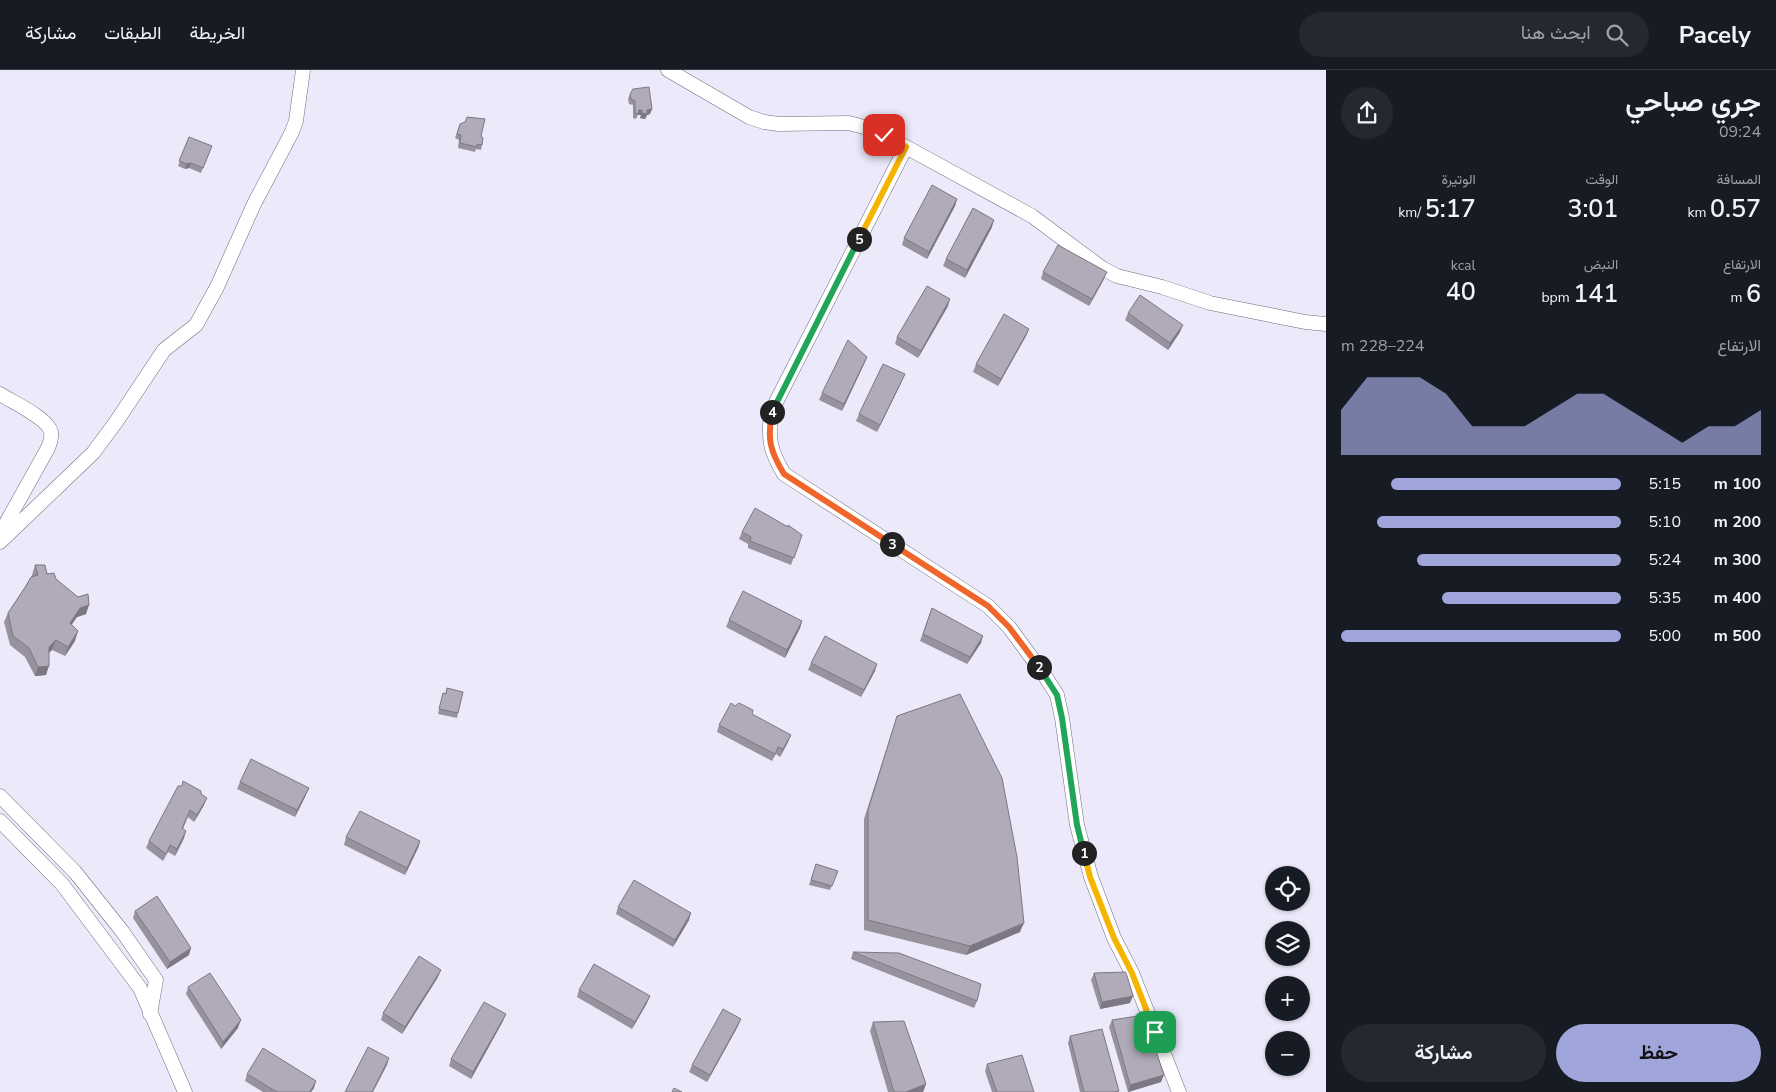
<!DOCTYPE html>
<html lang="ar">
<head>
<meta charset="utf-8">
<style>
	body { margin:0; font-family:"Nunito Sans",Vazirmatn,sans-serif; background:#242831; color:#f1f3f6; direction:rtl; height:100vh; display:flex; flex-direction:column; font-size:19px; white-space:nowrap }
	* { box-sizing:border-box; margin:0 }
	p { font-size:16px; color:#9ea1a6 }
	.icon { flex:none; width:28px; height:28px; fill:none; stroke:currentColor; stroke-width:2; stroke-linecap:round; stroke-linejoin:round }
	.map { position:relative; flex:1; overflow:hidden; direction:ltr }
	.details { display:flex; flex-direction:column; background:#171b24; width:450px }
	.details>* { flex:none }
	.tools { position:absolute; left:1265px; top:796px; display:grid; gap:10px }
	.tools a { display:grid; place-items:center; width:45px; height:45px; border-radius:50%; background:#171b24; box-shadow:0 1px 4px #0004; font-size:25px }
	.pin { position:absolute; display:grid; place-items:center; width:42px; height:42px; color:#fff; margin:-21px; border-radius:10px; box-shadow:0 2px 8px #0006 }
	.km { position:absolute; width:25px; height:25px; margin:-12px; border-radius:50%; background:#222; color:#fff; font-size:14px; line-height:25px; text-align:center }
	.round { display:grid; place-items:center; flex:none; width:52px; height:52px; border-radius:26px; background:#242831 }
	.headline { display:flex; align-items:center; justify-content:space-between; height:85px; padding:0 15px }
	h1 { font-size:28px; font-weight:600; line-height:38px }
	.metrics { display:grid; grid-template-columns:repeat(3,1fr); gap:8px; height:85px; padding:5px 15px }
	.metrics div { display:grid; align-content:center }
	.metrics b { font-size:25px; font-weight:600 }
	.metrics small { font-size:14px; font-weight:400 }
	.metrics p { font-size:14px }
	.chart { height:140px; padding:10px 15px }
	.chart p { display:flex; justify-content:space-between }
	.chart svg { width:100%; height:90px; margin-top:5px; fill:#a0a6db; opacity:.7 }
	.primary-button { display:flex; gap:10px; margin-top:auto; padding:10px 15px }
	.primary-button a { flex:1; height:58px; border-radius:30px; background:#a0a6db; color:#111; font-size:20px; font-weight:600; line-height:58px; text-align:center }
	.primary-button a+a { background:#242831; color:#f1f3f6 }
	ul { padding:0 15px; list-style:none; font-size:16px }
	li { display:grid; grid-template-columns:80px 60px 1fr; align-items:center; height:38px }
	li i { height:12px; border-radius:6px; background:#a0a6db }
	header { display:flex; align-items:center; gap:30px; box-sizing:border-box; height:70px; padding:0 25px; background:#171b24; border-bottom:1px solid #363941 }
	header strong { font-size:24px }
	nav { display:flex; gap:28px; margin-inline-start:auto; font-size:18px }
	.search { width:350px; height:45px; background:#242831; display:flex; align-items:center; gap:12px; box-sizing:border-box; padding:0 18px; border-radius:28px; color:#9ea1a6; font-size:19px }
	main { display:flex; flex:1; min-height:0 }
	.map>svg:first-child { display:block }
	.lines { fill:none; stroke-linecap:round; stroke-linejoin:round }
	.minor-casing { stroke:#6f6c7b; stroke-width:15 }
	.minor { stroke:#fff; stroke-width:14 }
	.wall { fill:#98929f }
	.shaded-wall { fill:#7c7782 }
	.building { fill:#b1aab9; stroke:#7c7782 }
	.split-1-casing { stroke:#fff; stroke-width:10 }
	.split-2-casing { stroke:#fff; stroke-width:10 }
	.split-3-casing { stroke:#fff; stroke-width:10 }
	.split-4-casing { stroke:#fff; stroke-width:10 }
	.split-5-casing { stroke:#fff; stroke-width:10 }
	.split-6-casing { stroke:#fff; stroke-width:10 }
	.split-1 { stroke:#f5b400; stroke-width:6 }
	.split-2 { stroke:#22a559; stroke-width:6 }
	.split-3 { stroke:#f0652b; stroke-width:6 }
	.split-4 { stroke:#f0652b; stroke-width:6 }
	.split-5 { stroke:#22a559; stroke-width:6 }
	.split-6 { stroke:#f5b400; stroke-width:6 }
</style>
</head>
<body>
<header>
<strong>Pacely</strong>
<div class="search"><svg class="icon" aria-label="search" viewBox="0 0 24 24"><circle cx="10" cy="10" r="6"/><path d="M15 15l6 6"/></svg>ابحث هنا</div>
<nav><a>الخريطة</a><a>الطبقات</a><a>مشاركة</a></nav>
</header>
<main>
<section class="details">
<div class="headline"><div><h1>جري صباحي</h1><p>09:24</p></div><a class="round"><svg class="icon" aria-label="share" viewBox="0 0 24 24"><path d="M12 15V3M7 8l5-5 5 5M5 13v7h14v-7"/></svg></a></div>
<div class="metrics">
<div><p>المسافة</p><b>0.57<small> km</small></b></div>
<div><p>الوقت</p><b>3:01</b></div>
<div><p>الوتيرة</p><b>5:17<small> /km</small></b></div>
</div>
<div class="metrics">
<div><p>الارتفاع</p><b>6<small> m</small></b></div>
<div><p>النبض</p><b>141<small> bpm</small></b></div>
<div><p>kcal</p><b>40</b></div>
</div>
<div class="chart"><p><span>الارتفاع</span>224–228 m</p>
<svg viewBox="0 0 160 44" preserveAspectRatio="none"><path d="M0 44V22L10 6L20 6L30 6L40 14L50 30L60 30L70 30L80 22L90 14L100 14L110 22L120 30L130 38L140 30L150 30L160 22V44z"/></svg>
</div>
<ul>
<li><b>100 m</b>5:15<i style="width:82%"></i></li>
<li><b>200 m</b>5:10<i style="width:87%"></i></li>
<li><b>300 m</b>5:24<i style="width:73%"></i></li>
<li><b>400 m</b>5:35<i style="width:64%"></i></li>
<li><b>500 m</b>5:00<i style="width:100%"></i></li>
</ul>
<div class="primary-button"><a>حفظ</a><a>مشاركة</a></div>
</section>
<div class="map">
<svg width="1326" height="1022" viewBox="0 0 1326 1022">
	<rect width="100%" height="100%" fill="#eceafa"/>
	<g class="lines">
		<defs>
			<g id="minor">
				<path d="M668,0L749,47L764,52L779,54L849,53L864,57L884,65L1032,146L1102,198L1117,206L1162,217L1210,233L1305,252L1326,254"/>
				<path d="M906,77L771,342C768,369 770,381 784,404L988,536L1009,557L1045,606L1057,625L1062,648L1077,755L1091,807L1114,868L1132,903L1179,1022"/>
				<path d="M0,324C12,332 48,348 51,362C52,367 50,373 48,378L0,464"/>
				<path d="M0,472L93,383L116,352L164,280L196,255L217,217L254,134L292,62L296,51L303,0"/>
				<path d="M0,726L75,802L122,861L156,910L150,944"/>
				<path d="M0,751L62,814L140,918L185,1022"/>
			</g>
		</defs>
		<!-- minor casing -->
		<use href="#minor" class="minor-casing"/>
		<!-- minor -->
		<use href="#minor" class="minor"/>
	</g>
	<!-- wall -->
	<g class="wall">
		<path d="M630,24L652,39L650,44L647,45L645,49L640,48L641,45H638L636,49L633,48V35L629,34L628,29Z"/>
		<path d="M460,54L481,66L482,75L481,80L476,79L475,82L458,78L459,70L455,68Z"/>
		<path d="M189,67L212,76L201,103L189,98L185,99L178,96Z"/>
		<path d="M957,129L955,136L927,189L902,175L904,168Z"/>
		<path d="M992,157L965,208L943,196L946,189Z"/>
		<path d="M1043,202L1104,209L1089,236L1041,209Z"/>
		<path d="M948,236L918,288L895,274L897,267Z"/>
		<path d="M1128,243L1180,262L1168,280L1125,250Z"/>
		<path d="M1029,259L1026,266L998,316L973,302L976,294Z"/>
		<path d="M867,287L864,294L842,341L819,330L822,323Z"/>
		<path d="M902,311L877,362L856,351L859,344Z"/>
		<path d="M788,455L802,465L791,495L748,478V474L739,469L742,462L788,457Z"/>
		<path d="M35,495L56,509L86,544L77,547L71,555L75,571L65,586L52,580L49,583L46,605L35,606L25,587L10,575L4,552L8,543L32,506V505Z"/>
		<path d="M932,538L981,573L967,594L920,571Z"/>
		<path d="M729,550L802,551L800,558L785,588L726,557Z"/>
		<path d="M811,593L875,601L861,627L808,600Z"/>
		<path d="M447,618L458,643L457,648L438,644L443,623L445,624Z"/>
		<path d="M897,646L1020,862L966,885L864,860V749Z"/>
		<path d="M719,655L788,672L780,687L776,684L772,691L717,662Z"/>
		<path d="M240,712L306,725L295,747L237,719Z"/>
		<path d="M201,724L204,735L194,752L188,747L183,759L184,768L175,786L168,782L163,791L146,778L149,771Z"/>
		<path d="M346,767L420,771L418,778L405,805L344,775Z"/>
		<path d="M816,794L838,801L830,820L809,815Z"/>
		<path d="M618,837L689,850L673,877L616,844Z"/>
		<path d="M135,841L189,885L167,899L133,848Z"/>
		<path d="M853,882L977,931L974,938L851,889Z"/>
		<path d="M1094,903L1130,933L1100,939L1091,910Z"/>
		<path d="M438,907L402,964L381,950L383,943Z"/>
		<path d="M188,917L238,958L221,979L186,924Z"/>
		<path d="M579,920L647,933L632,959L577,927Z"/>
		<path d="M1112,950L1161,1012L1128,1022L1109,957Z"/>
		<path d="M503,951L471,1009L449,996L451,989Z"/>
		<path d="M873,952L926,1014L923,1022H888L870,961Z"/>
		<path d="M738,956L707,1012L689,1002L692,995Z"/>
		<path d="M1070,966L1119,1021L1118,1022H1080L1068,973Z"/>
		<path d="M987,994L1034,1022H992L985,1001Z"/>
		<path d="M247,1004L314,1018L311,1022H263L245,1011Z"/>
	</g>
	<!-- shaded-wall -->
	<g class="shaded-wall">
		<path d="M652,39L650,44L647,45L645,49L640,48L642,43L647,40Z"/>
		<path d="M639,40H642L641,45H638Z"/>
		<path d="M191,93L189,98L185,99L187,94Z"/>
		<path d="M957,129L955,136L927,189L929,182Z"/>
		<path d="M994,150L992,157L965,208L967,200Z"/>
		<path d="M1107,202L1104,209L1089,236L1092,229Z"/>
		<path d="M950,229L948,236L918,288L921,281Z"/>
		<path d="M1183,255L1180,262L1168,280L1170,273Z"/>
		<path d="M1029,259L1026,266L998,316L1001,309Z"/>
		<path d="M867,287L864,294L842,341L844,334Z"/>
		<path d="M905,304L902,311L877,362L880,355Z"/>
		<path d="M89,535L86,544L77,547L66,563L70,553L80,538Z"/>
		<path d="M802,551L800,558L785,588L787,580Z"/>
		<path d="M78,561L75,571L65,586L68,577Z"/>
		<path d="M983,566L981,573L967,594L970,587Z"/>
		<path d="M56,570L52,580L45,586L49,577Z"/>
		<path d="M877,594L875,601L861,627L864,620Z"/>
		<path d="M49,596L46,605L35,606L38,597Z"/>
		<path d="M791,665L788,672L780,687L783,679Z"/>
		<path d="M309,718L306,725L295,747L297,740Z"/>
		<path d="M207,728L204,735L194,752L197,745Z"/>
		<path d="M186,761L184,768L175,786L177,779Z"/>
		<path d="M420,771L418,778L405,805L407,798Z"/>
		<path d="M691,843L689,850L673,877L675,870Z"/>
		<path d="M1024,853L1020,862L966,885L970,876Z"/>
		<path d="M191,878L189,885L167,899L170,892Z"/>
		<path d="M441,900L438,907L402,964L405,957Z"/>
		<path d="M650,926L647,933L632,959L635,952Z"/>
		<path d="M1133,926L1130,933L1100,939L1102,932Z"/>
		<path d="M506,944L503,951L471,1009L473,1002Z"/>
		<path d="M741,949L738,956L707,1012L710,1005Z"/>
		<path d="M241,950L238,958L221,979L223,972Z"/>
		<path d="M389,988L387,995L373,1022H372Z"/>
		<path d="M1164,1005L1161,1012L1128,1022L1130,1015Z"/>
		<path d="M316,1011L314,1018L311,1022H310Z"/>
		<path d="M926,1014L923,1022H906Z"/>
	</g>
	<!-- building -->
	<g class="building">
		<path d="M649,17L652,39L647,40V44L642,43V40H639L638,44L635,43V31L631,29L630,24L633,19Z"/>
		<path d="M467,47L485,49L481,66L483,68L482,75L477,74V77L460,73L461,65L457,64L460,54L465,52Z"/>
		<path d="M189,67L212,76L203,98L191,93L187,94L179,91Z"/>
		<path d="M932,115L957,129L929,182L904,168Z"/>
		<path d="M973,138L994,150L967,200L946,189Z"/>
		<path d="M1058,175L1107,202L1092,229L1043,202Z"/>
		<path d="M927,216L950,229L921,281L897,267Z"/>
		<path d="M1140,225L1183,255L1170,273L1128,243Z"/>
		<path d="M1004,244L1029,259L1001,309L976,294Z"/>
		<path d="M848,270L867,287L844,334L822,323Z"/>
		<path d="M883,294L905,304L880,355L859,344Z"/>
		<path d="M755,438L788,457V455L802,465L794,488L750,471L751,467L742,462Z"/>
		<path d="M35,495H45L47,504L54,503L56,509L78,527L88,524L89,535L80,538L70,553L78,561L68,577L56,570L49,577V596L38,597L29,578L13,566L8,543L26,516L31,507L38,505Z"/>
		<path d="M743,521L802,551L787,580L729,550Z"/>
		<path d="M932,538L983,566L970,587L923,564Z"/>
		<path d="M825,566L877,594L864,620L811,593Z"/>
		<path d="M447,618L463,622L458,643L439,639L443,623L446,624Z"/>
		<path d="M960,624L1002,708L1017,787L1024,853L970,876L868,850V740L897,646Z"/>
		<path d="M731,633L735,636L739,633L753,640L752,644L791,665L783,679L778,677L775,684L719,655Z"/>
		<path d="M251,689L309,718L297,740L240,712Z"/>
		<path d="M183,711L201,721V724L207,728L197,745L190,740L182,758L186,761L177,779L170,775L166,784L149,771L178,716H182Z"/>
		<path d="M360,741L420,771L407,798L346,767Z"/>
		<path d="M816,794L838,801L832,816L811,810Z"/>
		<path d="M634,810L691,843L675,870L618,837Z"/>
		<path d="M157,826L191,878L170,892L135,841Z"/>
		<path d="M853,882L899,883L981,914L977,931Z"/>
		<path d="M419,886L441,900L405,957L383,943Z"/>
		<path d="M594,894L650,926L635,952L579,920Z"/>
		<path d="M1126,902L1133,926L1102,932L1094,903Z"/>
		<path d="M210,903L241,950L223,972L188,917Z"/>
		<path d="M484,932L506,944L473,1002L451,989Z"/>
		<path d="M723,939L741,949L710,1005L692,995Z"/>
		<path d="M1144,945L1164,1005L1130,1015L1112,950Z"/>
		<path d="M904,951L926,1014L906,1022H894L873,952Z"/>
		<path d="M1102,959L1119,1021L1114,1022H1084L1070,966Z"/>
		<path d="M368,977L389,988L372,1022H345Z"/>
		<path d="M263,978L316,1011L310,1022H277L247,1004Z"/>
		<path d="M1022,985L1034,1022H997L987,994Z"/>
		<path d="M674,1018L682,1022H672Z"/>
	</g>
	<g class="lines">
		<defs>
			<path id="split-1" d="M1084,783L1090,807L1114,868L1132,903L1155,962"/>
			<path id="split-2" d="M1039,597L1057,625L1062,648L1077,755L1084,783"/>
			<path id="split-3" d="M892,474L988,536L1009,557L1039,597"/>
			<path id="split-4" d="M772,342C767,369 770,381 784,404L892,474"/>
			<path id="split-5" d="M772,342L859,169"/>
			<path id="split-6" d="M859,169L906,77L884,65"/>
		</defs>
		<!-- split-1 casing -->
		<use href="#split-1" class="split-1-casing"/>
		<!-- split-2 casing -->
		<use href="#split-2" class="split-2-casing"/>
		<!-- split-3 casing -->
		<use href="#split-3" class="split-3-casing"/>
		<!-- split-4 casing -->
		<use href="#split-4" class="split-4-casing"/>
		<!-- split-5 casing -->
		<use href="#split-5" class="split-5-casing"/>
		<!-- split-6 casing -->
		<use href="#split-6" class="split-6-casing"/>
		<!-- split-1 -->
		<use href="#split-1" class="split-1"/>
		<!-- split-2 -->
		<use href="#split-2" class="split-2"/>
		<!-- split-3 -->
		<use href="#split-3" class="split-3"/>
		<!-- split-4 -->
		<use href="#split-4" class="split-4"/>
		<!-- split-5 -->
		<use href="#split-5" class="split-5"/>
		<!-- split-6 -->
		<use href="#split-6" class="split-6"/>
	</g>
</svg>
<div class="tools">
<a><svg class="icon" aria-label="locate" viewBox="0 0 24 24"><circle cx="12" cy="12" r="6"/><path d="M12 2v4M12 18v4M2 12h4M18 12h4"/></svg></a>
<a><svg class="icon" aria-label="layers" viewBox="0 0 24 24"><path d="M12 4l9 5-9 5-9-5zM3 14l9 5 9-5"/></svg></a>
<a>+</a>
<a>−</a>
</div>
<div class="pin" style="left:1155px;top:962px;background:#1e9e55"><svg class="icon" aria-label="arrive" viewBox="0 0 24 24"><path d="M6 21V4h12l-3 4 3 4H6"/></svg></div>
<div class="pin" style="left:884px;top:65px;background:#d93025"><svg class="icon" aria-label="check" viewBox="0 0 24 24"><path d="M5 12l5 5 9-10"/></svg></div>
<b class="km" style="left:1084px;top:783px">1</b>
<b class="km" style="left:1039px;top:597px">2</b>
<b class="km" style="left:892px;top:474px">3</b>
<b class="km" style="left:772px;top:342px">4</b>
<b class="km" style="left:859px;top:169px">5</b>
</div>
</main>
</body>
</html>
